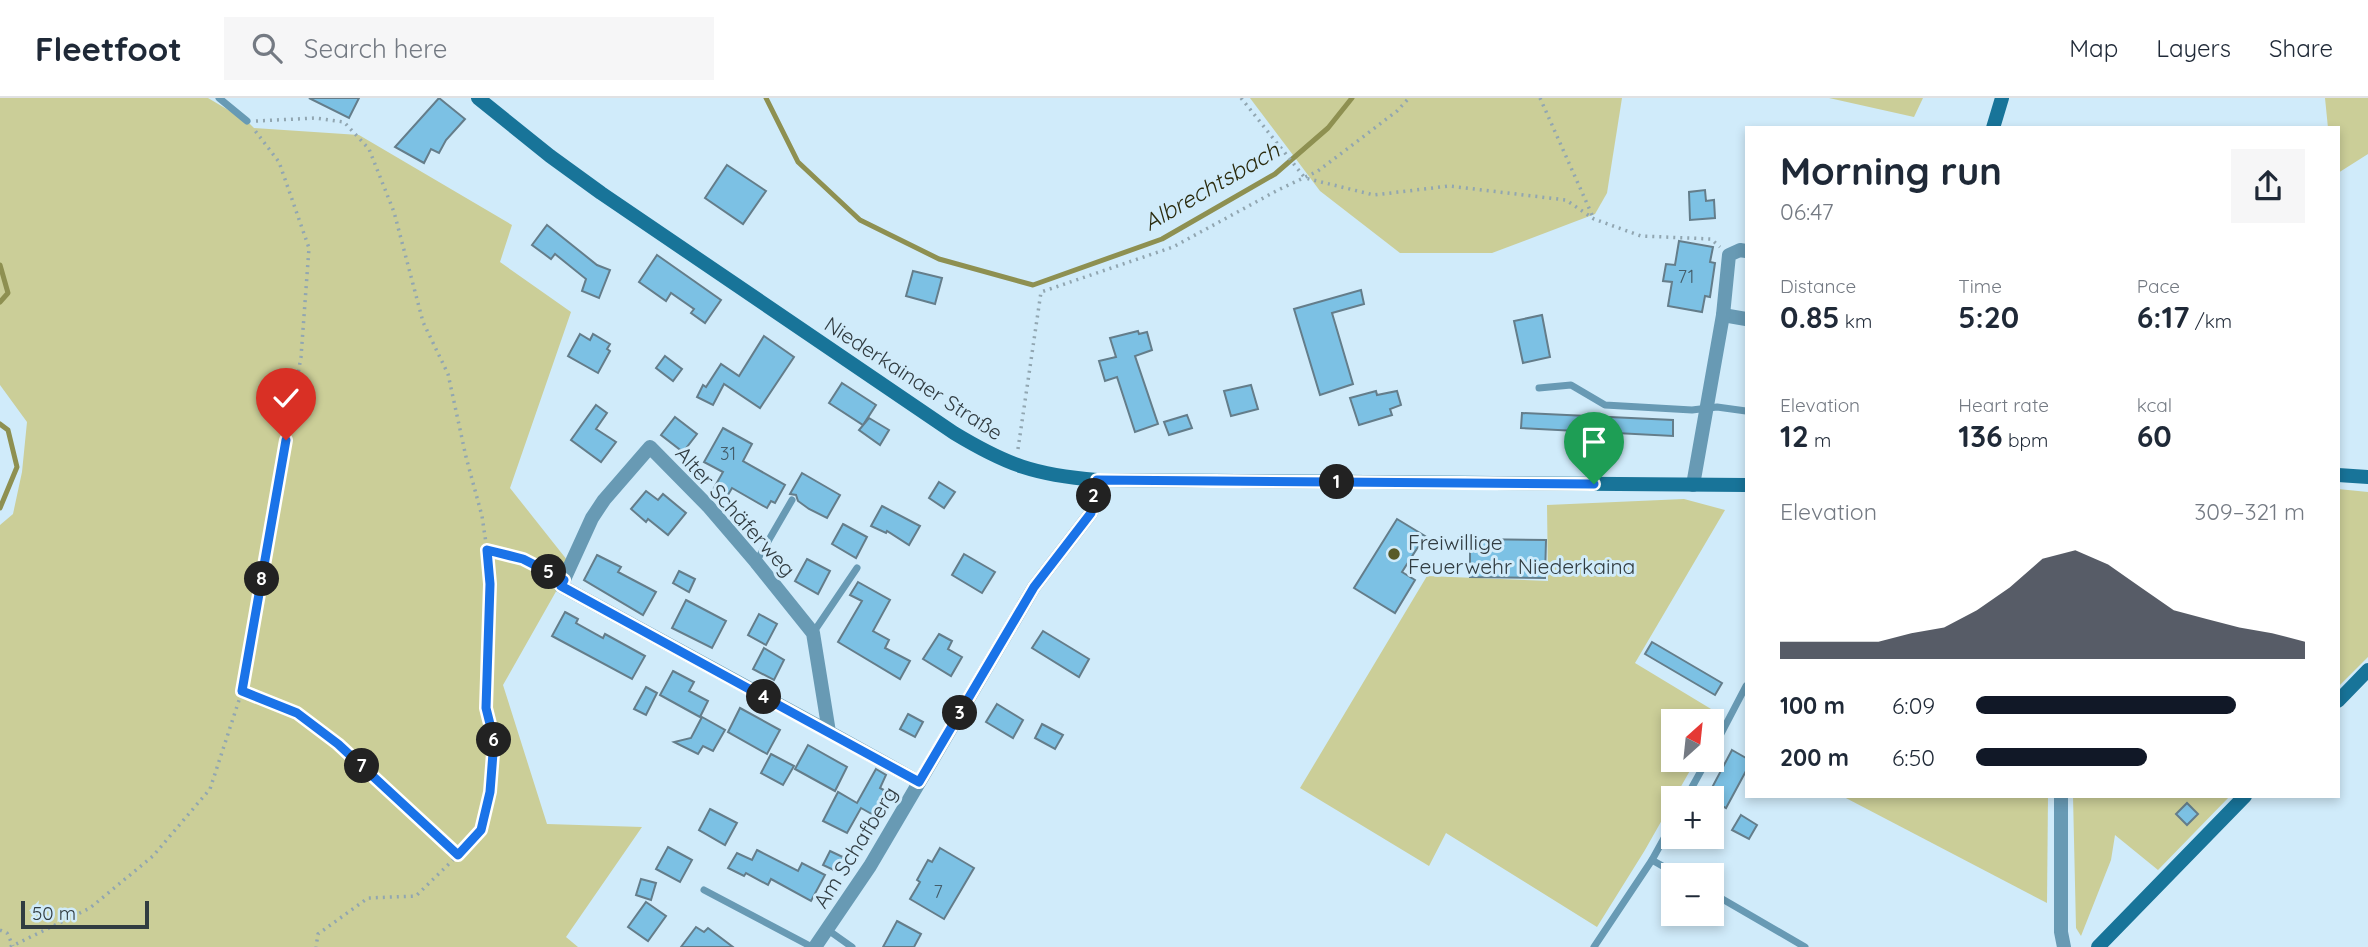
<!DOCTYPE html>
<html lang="en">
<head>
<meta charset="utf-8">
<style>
	body { margin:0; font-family:Quicksand,sans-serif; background:#f6f6f7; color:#1f2937; height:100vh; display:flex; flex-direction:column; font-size:26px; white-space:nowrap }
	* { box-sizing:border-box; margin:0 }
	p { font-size:23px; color:#747a83 }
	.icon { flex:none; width:38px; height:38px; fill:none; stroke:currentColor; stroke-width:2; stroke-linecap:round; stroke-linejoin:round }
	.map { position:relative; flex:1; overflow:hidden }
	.drawer { position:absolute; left:1745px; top:28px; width:595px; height:672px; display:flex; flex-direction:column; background:#fff; border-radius:0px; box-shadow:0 4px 10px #0003 }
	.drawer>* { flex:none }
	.needle { width:46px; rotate:27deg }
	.controls { position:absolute; left:1661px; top:611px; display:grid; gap:14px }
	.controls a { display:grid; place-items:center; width:63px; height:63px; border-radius:0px; background:#fff; box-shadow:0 4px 10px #0003; font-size:35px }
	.scale { position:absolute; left:21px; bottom:18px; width:128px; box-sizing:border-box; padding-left:7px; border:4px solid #313c41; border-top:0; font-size:19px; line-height:24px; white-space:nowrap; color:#313c41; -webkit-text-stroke:5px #d0ebfa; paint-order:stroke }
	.pin { position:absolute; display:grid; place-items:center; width:60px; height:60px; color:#fff; margin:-72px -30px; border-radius:50% 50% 50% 0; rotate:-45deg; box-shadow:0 0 7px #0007 }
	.pin .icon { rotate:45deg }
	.km { position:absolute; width:35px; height:35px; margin:-18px; border-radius:50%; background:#222; color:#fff; font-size:19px; line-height:35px; text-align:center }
	.round { display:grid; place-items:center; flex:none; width:74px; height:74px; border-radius:0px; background:#f6f6f7 }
	.head { display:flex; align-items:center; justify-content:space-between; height:119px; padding:0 35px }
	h1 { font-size:38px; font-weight:700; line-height:52px }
	.figures { display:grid; grid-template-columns:repeat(3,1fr); gap:10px; height:119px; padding:7px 35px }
	.figures div { display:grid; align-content:center }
	.figures b { font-size:30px; font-weight:700 }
	.figures small { font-size:19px; font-weight:400 }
	.figures p { font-size:19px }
	.chart { height:196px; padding:14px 35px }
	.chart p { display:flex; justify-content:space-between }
	.chart svg { width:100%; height:126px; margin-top:7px; fill:#111827; opacity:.7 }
	ul { padding:0 35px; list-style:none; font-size:23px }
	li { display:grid; grid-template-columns:112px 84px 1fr; align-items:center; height:52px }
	li i { height:18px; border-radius:9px; background:#111827 }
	header { display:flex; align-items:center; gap:42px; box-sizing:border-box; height:98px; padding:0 35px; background:#fff; border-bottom:2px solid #e0e1e3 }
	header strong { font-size:33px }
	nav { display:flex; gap:38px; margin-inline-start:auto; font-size:24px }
	.search { width:490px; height:63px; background:#f6f6f7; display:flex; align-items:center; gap:18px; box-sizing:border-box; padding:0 24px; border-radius:0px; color:#747a83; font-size:26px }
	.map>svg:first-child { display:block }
	.green { fill:#cbce98 }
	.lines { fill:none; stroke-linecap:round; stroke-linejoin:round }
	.stream { stroke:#8e9051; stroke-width:5 }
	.building { fill:#7cc1e4; stroke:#647d8a; stroke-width:2 }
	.path { stroke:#91a6b1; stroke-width:3.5; stroke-dasharray:2 5; stroke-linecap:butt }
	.lane { stroke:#689ab4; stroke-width:7 }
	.street { stroke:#689ab4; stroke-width:14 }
	.secondary { stroke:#187499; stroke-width:14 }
	.route-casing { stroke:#fff; stroke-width:14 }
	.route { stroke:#1a73e8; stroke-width:9 }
	.poi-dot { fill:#585a27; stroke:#d0ebfa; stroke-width:2.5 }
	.labels { text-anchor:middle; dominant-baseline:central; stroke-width:6; stroke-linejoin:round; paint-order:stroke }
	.number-label { font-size:18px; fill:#445d6a }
	.street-label { font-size:21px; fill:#313c41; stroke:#d0ebfa }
	.poi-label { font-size:21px; fill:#313c41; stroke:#d0ebfa; text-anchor:start }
	.water-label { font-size:23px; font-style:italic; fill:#2b2b0e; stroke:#d0ebfa }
</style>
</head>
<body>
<header>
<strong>Fleetfoot</strong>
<div class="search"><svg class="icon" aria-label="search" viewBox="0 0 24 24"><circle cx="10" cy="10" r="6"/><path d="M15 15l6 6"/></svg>Search here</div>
<nav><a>Map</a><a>Layers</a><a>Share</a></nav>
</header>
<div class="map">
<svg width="2368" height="849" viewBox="0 0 2368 849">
	<rect width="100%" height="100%" fill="#d0ebfa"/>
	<!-- green -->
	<g class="green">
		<path d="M0,0H208L247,23L254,30L359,37L512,127L500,164L571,214L510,390L571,467L503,587L547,726L642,729L566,839L578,849H0V427L13,416L22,374L27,324L0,287Z"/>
		<path d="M1250,0H1622L1607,95L1595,116L1492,155H1400L1320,93Z"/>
		<path d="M1829,0H1923L1914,19Z"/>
		<path d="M2325,0H2368V56L2338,75V30H2328Z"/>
		<path d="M2338,391L2368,394V559L2338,589Z"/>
		<path d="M1684,401L1725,412L1635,565L1721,617L1712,634V623H1673V662H1696L1645,752L1597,829L1446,735L1429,768L1300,690L1427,478L1548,483L1547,407Z"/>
		<path d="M1842,698H2048L2047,805Z"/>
		<path d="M2073,698H2230L2158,772L2115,737L2111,762L2081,838L2076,830Z"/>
	</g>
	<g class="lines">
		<!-- stream -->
		<g class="stream">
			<path d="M766,0L798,64L860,122L939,161L1033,187L1162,141L1275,76L1328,30L1352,0"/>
			<path d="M0,167L8,195L0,204"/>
			<path d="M0,326L8,332L17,369L0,410"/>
		</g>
	</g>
	<!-- building -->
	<g class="building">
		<path d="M309,0H359L349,20Z"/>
		<path d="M439,0L465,21L446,42L439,55L431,51L424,65L395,49Z"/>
		<path d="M727,67L766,93L743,126L705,100Z"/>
		<path d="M1705,92L1706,103L1714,102L1715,120L1690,122L1689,94Z"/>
		<path d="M547,127L597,167L610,172L599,200L582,193L586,181L555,156L551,161L532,147Z"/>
		<path d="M1679,143L1713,149L1710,164L1715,165L1710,199L1705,198L1702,214L1668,208L1672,184L1663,183L1666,166L1675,167Z"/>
		<path d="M657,157L721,202L705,225L691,215L694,211L671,195L666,203L639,184Z"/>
		<path d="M913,173L942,180L935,206L906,198Z"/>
		<path d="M1361,192L1364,206L1332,215L1353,286L1320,297L1294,211Z"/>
		<path d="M1542,217L1550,259L1523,265L1514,223Z"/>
		<path d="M1138,233L1139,236L1147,234L1152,252L1135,258L1158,326L1135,334L1117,279L1105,283L1099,263L1116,259L1110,240Z"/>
		<path d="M580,236L590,242L593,236L610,246L607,251L610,253L598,275L568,258Z"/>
		<path d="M764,238L794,259L760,310L724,286L713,307L697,299L703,287L706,289L721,266L739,278Z"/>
		<path d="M665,258L682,271L673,283L656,270Z"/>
		<path d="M842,285L876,307L863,327L829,305Z"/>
		<path d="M1251,287L1258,311L1231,318L1224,293Z"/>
		<path d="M1376,293L1377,297L1397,293L1401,307L1390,311L1392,317L1359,327L1350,300Z"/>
		<path d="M596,307L607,315L596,331L616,344L601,364L571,342Z"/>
		<path d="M1522,315L1673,322V338L1521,330Z"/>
		<path d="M1187,317L1192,330L1169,337L1164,324Z"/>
		<path d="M675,319L697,336L683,354L661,337Z"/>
		<path d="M869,320L889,332L880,347L859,332Z"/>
		<path d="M723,330L752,346L743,363L785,387L775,405L771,403L767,410L732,390L725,402L711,395L723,374L704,364Z"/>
		<path d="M802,375L840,397L827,420L809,411L798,403L796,397L790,396Z"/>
		<path d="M939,384L955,394L944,410L929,400Z"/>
		<path d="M646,393L658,402L663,396L686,415L668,437L648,421L646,424L631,411Z"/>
		<path d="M882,408L920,428L909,447L887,433L886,435L871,428Z"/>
		<path d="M1397,421L1425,438L1402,474L1415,482L1395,515L1354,490Z"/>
		<path d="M843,426L867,439L856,460L832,446Z"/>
		<path d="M1470,441L1546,442L1545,480L1470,479Z"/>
		<path d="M964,456L995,474L982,495L952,477Z"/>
		<path d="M597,457L621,469L618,474L656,494L643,517L584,482Z"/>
		<path d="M807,461L830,473L818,496L795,483Z"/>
		<path d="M679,473L695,481L689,494L673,485Z"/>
		<path d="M858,484L890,502L873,533L889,542L885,550L910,563L900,581L838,544L862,503L850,497Z"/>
		<path d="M686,502L726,523L712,550L672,530Z"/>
		<path d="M565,514L578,521L576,525L603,540L605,536L645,558L632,581L552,538Z"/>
		<path d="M759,516L777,526L766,547L748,537Z"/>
		<path d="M1043,533L1089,561L1079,579L1032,550Z"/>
		<path d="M939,536L952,543L948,551L962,559L951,578L923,561Z"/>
		<path d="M1652,544L1722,585L1715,597L1645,556Z"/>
		<path d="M764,550L784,562L774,582L753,571Z"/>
		<path d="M673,573L694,584L689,593L708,603L700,619L660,597Z"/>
		<path d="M646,589L657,595L646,617L634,611Z"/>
		<path d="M997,606L1023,622L1013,640L986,624Z"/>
		<path d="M740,610L780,632L767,656L728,634Z"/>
		<path d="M908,616L923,624L915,639L900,631Z"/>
		<path d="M702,619L725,632L713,653L703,648L698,656L674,644L691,640Z"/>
		<path d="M1042,626L1063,637L1055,651L1035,640Z"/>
		<path d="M808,647L847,669L835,693L795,671Z"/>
		<path d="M1732,652L1746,660V673L1726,710L1707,699Z"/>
		<path d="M771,656L794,668L783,687L761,675Z"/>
		<path d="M876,671L886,677L880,690L891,696L877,719L861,710L847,735L823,723L838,694L857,705Z"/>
		<path d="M2187,705L2198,716L2187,727L2176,716Z"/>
		<path d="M710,711L737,725L725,747L699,732Z"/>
		<path d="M1741,717L1757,727L1749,741L1732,732Z"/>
		<path d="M668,749L692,762L680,784L656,771Z"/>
		<path d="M940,750L974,770L944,821L910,801L920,784L917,782L928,762L932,764Z"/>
		<path d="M757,752L798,773L802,765L825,777L811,803L771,781L768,787L746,775L744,778L728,770L737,755L752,762Z"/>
		<path d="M830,753L847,761L840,775L823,767Z"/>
		<path d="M641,781L656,785L651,802L636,797Z"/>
		<path d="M646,804L666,818L648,843L628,829Z"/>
		<path d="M897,823L921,836L914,849H883Z"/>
		<path d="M696,829L704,834L708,830L733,849H681Z"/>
	</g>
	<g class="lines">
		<!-- path -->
		<g class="path">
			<path d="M1241,0L1305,80L1374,97L1449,88L1566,102L1594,121L1641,138L1711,141L1720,149"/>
			<path d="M1540,0L1593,119"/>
			<path d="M256,23L316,20L344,24L369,51L394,114L423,224L448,276L466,359L482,418L487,452L490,486L486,610L494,642L490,694L481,732L458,757"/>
			<path d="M1018,351L1041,194L1173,149L1278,92L1318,73L1397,13L1409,0"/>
			<path d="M487,452L523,461L551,475"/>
			<path d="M242,593L297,615L338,646L458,757L416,798L368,800L318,836L316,849"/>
			<path d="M0,832L7,835L13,848"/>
			<path d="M10,849L90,810L153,758L210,691L242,593L301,259L309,150L279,64L253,30"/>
		</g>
		<!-- lane -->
		<g class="lane">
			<path d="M219,0L247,23"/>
			<path d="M1539,290L1571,287L1605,307L1692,312L1717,309L1746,313"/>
			<path d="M756,464L792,402"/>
			<path d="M813,535L857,470"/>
			<path d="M1712,653L1746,588"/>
			<path d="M1686,700L1707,662"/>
			<path d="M1673,724L1652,762L1678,777"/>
			<path d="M704,792L812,849"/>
			<path d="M1712,795L1805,849"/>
			<path d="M828,832L852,849"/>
			<path d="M1594,849L1652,762"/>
		</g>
		<!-- street -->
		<g class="street">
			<path d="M1723,217L1746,221"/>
			<path d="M1693,387L1723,217L1729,157L1740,152L1746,153"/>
			<path d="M829,634L561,488L592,420L604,402L650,349L708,408L756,464L813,535L829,634L919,684"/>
			<path d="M2061,698V834L2064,849"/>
			<path d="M815,849L870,768L1034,489L1091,415L1097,382"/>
		</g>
		<!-- secondary -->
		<g class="secondary">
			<path d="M478,0L550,58L601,95L954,335C1007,367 1035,377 1097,382L1746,387"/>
			<path d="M1993,30L2002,0"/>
			<path d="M2338,377L2368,379"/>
			<path d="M2338,603L2368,572"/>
			<path d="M2098,849L2245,698"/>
		</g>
	</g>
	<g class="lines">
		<defs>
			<path id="route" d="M286,342L242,593L297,615L338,646L458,757L481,732L490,694L494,642L486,610L490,486L487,452L523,461L564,482L561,488L919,684L1034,489L1091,415L1097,382L1594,386"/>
		</defs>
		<!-- route casing -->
		<use href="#route" class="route-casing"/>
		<!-- route -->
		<use href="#route" class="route"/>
	</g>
	<!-- markers -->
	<circle class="poi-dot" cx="1394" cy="456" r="7"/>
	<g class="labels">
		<!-- number labels -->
		<g class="number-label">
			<text x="1686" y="178">71</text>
			<text x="728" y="355">31</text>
			<text x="938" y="793">7</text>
		</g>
		<!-- street labels -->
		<g class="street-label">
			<text transform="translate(914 280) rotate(33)">Niederkainaer Straße</text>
			<text transform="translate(736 413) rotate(48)">Alter Schäferweg</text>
			<text transform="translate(855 749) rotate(-58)">Am Schafberg</text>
		</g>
		<!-- poi labels -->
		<g class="poi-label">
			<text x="1408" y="444">Freiwillige<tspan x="1408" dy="24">Feuerwehr Niederkaina</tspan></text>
		</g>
		<!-- water labels -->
		<g class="water-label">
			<text transform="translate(1211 88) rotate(-30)">Albrechtsbach</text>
		</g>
	</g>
</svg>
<div class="controls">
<a><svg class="needle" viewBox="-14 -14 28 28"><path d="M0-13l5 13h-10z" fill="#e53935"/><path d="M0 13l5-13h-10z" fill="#747a83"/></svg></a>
<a>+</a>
<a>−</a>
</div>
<div class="scale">50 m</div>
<div class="pin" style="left:1594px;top:386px;background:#1e9e55"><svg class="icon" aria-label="arrive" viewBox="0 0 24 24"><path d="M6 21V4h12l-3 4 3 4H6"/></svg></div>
<div class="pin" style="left:286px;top:342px;background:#d93025"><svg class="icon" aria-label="check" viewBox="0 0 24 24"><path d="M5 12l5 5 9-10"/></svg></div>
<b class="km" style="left:1337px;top:384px">1</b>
<b class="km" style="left:1094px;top:398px">2</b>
<b class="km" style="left:960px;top:615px">3</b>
<b class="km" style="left:764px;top:599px">4</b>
<b class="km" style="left:549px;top:474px">5</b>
<b class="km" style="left:494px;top:642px">6</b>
<b class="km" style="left:362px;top:668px">7</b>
<b class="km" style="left:262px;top:481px">8</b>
<section class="drawer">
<div class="head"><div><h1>Morning run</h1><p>06:47</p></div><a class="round"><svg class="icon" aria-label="share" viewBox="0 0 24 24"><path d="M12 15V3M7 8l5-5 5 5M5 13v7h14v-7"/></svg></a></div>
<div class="figures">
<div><p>Distance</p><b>0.85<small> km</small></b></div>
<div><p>Time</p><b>5:20</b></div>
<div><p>Pace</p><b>6:17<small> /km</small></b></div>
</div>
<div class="figures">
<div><p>Elevation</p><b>12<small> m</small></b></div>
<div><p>Heart rate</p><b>136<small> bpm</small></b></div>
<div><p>kcal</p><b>60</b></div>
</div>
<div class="chart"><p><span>Elevation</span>309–321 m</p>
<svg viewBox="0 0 160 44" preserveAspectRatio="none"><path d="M0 44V38L10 38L20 38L30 38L40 35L50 33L60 27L70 19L80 9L90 6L100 11L110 19L120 27L130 30L140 33L150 35L160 38V44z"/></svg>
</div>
<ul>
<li><b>100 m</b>6:09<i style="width:79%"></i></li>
<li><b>200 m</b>6:50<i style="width:52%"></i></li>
</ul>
</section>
</div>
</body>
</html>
